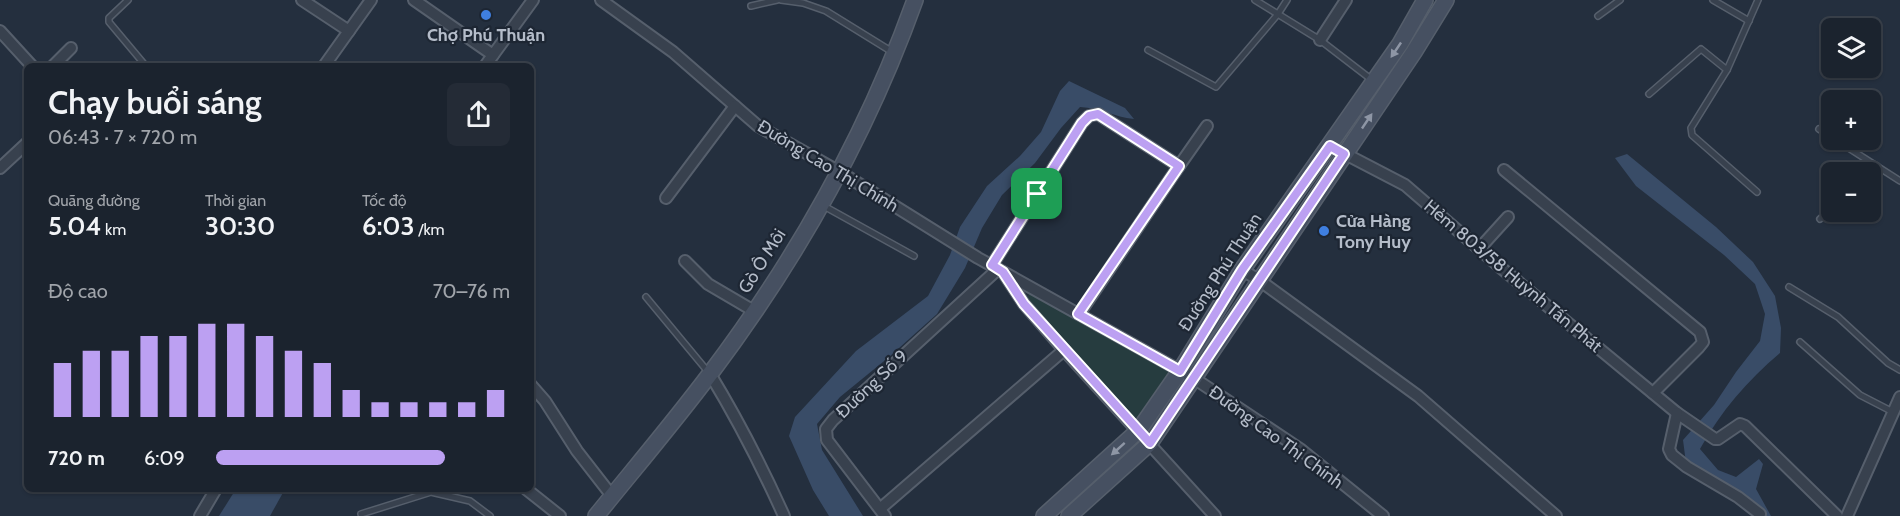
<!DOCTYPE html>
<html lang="vi">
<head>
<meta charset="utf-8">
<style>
	body { margin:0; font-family:Cabin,sans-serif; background:#242b36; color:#f1f3f6; height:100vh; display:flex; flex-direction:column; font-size:22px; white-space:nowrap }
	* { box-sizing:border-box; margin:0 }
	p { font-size:20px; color:#a0a4aa }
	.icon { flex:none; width:33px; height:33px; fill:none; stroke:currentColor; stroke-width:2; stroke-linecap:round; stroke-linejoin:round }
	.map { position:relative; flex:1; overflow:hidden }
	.drawer { position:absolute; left:24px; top:63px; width:510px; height:429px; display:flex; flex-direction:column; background:#1b232e; border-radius:9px; box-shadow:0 2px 4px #0004,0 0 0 2px #39404a }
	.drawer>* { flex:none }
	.controls { position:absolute; left:1821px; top:18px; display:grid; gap:12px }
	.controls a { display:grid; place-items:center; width:60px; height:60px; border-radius:9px; background:#1b232e; box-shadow:0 2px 4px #0004,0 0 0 2px #39404a; font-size:30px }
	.pin { position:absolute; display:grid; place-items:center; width:51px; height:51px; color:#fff; margin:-26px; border-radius:12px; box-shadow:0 3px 9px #0006 }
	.round { display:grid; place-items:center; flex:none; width:63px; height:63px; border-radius:9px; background:#242b36 }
	.headline { display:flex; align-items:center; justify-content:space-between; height:102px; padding:0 24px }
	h1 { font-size:33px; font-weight:600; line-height:45px }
	.stats { display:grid; grid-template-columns:repeat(3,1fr); gap:9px; height:102px; padding:6px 24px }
	.stats div { display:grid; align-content:center }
	.stats b { font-size:26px; font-weight:600 }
	.stats small { font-size:16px; font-weight:400 }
	.stats p { font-size:16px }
	.chart { height:168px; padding:12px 24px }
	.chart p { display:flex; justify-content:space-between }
	.chart svg { width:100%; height:108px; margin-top:6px; stroke:#bca0f2; stroke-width:6 }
	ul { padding:0 24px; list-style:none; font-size:20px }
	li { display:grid; grid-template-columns:96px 72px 1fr; align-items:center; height:45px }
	li i { height:15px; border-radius:8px; background:#bca0f2 }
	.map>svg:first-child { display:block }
	.green { fill:#263c3f }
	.water { fill:#394c67 }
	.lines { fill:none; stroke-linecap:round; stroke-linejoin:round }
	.lane-casing { stroke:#565f6c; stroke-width:8 }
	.street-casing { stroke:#565f6c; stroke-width:14 }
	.secondary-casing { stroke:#565f6c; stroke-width:18 }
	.lane { stroke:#38414e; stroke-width:5 }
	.street { stroke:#38414e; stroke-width:10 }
	.secondary { stroke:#465061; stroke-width:15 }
	.oneway { fill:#8e96a5 }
	.route-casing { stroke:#fff; stroke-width:12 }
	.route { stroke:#bca0f2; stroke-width:8 }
	.shop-dot { fill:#3f7fe0; stroke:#1d2633; stroke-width:2 }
	.labels { text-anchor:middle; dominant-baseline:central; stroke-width:4.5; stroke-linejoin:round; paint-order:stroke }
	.poi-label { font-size:18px; font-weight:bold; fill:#b4bcc9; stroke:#1d2633 }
	.street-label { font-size:18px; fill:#b4bcc9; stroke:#1d2633 }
</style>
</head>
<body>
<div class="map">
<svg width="1900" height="516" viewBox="0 0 1900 516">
	<rect width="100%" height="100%" fill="#242f3e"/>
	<!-- green -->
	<path class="green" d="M1029,294L1036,295L1167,370L1171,375L1141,419L1132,416L1038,313L1027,298Z"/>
	<!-- water -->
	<g class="water">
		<path d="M1069,81L1125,108L1134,119C1114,117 1101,108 1080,107L1061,128L1035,163L1002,195L982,228L965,268L937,314L889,357L840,397L817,424L822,450L863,516H829L813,490L789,436L795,417L856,351L928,296L950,255L960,227L987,186L1020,156L1041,132L1060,91Z"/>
		<path d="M1627,154L1716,227L1753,262L1775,296L1781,328L1780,353C1747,381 1721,411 1700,449L1718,470L1736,477L1759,459L1763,464L1756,489L1771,516H1762L1745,495L1705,476L1686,463L1683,440L1714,405L1736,372L1760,341L1765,314L1755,284L1724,255L1636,186L1615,158Z"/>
		<path d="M236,489H285L270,516H219Z"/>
	</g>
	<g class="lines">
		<defs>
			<g id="lane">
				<path d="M128,0L109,18V22L145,65L144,66"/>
				<path d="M781,0L803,3L826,11L894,53"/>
				<path d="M1255,0L1320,40L1372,80"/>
				<path d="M1713,0L1749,21"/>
				<path d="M751,6L777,0"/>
				<path d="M1598,16L1620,0"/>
				<path d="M1148,50L1216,87L1278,14L1287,0"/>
				<path d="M1649,94L1701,49L1727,70"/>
				<path d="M1819,129L1832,137"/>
				<path d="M1836,140L1900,181"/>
				<path d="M1869,172L1877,166"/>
				<path d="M1757,192L1692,135L1691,128L1727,70L1758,0"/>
				<path d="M822,205L914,256"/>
				<path d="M1820,219L1832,208"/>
				<path d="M1789,287L1838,317L1888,363L1900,370"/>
				<path d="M646,297L709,373"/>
				<path d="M1800,342L1860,395L1893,412"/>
				<path d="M361,514L431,492L470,501L490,516"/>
			</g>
			<g id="street">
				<path d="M302,0L349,31"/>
				<path d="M414,0L493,55"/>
				<path d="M601,0L673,52L758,126L840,172L978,258L1195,379L1300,449L1383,516"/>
				<path d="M0,31L32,66"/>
				<path d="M1320,40L1346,0"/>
				<path d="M53,66L71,48"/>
				<path d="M324,66L371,0"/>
				<path d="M485,66L533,0"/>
				<path d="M1330,146L1405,185L1500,267L1677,413L1715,439H1718L1740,424L1745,426L1837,516"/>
				<path d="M1179,166L1207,126"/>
				<path d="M0,168L27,143"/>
				<path d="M1504,170L1700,332L1703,342L1699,347L1653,393"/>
				<path d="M666,198L735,106"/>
				<path d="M1479,249L1508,217"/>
				<path d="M685,261L708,284L754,311"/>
				<path d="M992,265L1082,123L1089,116L1098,114L1179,166L1079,314"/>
				<path d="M1242,270L1259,280L1418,396L1556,516"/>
				<path d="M1003,272L1024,304L1064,350L1215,516"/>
				<path d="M710,374C738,420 762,467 784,516"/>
				<path d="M531,385L545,401L577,451L612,496"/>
				<path d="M1677,413L1669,449L1672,455L1687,467L1738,497L1760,514"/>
				<path d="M526,489L560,516"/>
				<path d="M881,508L1064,350"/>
				<path d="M200,516L216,489"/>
				<path d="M885,516L827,440L826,429L833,420L998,269"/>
				<path d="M1847,516L1900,397"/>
			</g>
			<g id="secondary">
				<path d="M596,516C634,469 674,422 710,374C796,260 867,134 915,0"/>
				<path d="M1044,516L1139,430L1180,371L1242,270L1400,44L1425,0"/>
				<path d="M1069,516L1150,443L1414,52L1446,0"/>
			</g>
		</defs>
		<!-- lane casing -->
		<use href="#lane" class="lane-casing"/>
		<!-- street casing -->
		<use href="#street" class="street-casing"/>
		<!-- secondary casing -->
		<use href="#secondary" class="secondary-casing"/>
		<!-- lane -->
		<use href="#lane" class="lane"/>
		<!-- street -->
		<use href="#street" class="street"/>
		<!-- secondary -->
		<use href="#secondary" class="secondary"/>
	</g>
	<!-- one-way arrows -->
	<defs><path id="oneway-solid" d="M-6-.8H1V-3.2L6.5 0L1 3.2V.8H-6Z" transform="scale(1.5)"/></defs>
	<g class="oneway">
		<use href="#oneway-solid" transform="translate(1396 50) rotate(124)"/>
		<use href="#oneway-solid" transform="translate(1367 121) rotate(-56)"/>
		<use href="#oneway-solid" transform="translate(1118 449) rotate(138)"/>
	</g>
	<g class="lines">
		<defs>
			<path id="route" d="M1098,114L1179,166L1078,314L1180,371L1242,270L1330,146L1344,154L1150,443L1024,304L1003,272L992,265L1082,123L1089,116Z"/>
		</defs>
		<!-- route casing -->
		<use href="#route" class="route-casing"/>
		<!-- route -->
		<use href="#route" class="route"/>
	</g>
	<!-- markers -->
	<g class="shop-dot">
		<circle cx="486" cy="15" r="6"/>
		<circle cx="1324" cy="231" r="6"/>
	</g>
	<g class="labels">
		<!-- poi labels -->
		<g class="poi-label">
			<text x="486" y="35">Chợ Phú Thuận</text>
			<text x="1336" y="221" text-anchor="start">Cửa Hàng<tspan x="1336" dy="21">Tony Huy</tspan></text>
		</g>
		<!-- street labels -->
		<g class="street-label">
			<text transform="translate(828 166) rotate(31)">Đường Cao Thị Chính</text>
			<text transform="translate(762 261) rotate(-58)">Gò Ô Môi</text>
			<text transform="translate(1220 272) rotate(-57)">Đường Phú Thuận</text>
			<text transform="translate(1513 276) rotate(40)">Hẻm 803/58 Huỳnh Tấn Phát</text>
			<text transform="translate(872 384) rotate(-43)">Đường Số 9</text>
			<text transform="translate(1276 437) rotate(36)">Đường Cao Thị Chính</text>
		</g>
	</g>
</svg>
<div class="controls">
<a><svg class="icon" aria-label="layers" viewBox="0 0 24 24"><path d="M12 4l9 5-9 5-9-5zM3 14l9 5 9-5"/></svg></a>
<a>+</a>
<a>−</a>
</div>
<div class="pin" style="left:1037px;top:194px;background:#1e9e55"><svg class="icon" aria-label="arrive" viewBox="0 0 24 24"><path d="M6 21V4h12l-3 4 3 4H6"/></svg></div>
<section class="drawer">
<div class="headline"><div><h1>Chạy buổi sáng</h1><p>06:43 · 7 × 720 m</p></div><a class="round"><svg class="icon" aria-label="share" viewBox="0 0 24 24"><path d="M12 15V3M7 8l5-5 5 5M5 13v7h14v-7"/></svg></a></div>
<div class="stats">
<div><p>Quãng đường</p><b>5.04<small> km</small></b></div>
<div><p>Thời gian</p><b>30:30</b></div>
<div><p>Tốc độ</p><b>6:03<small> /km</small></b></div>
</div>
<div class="chart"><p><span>Độ cao</span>70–76 m</p>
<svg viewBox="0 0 160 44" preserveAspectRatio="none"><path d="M5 44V22M15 44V17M25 44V17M35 44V11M45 44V11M55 44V6M65 44V6M75 44V11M85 44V17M95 44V22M105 44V33M115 44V38M125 44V38M135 44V38M145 44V38M155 44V33"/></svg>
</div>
<ul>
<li><b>720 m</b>6:09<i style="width:78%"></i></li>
</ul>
</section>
</div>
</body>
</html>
